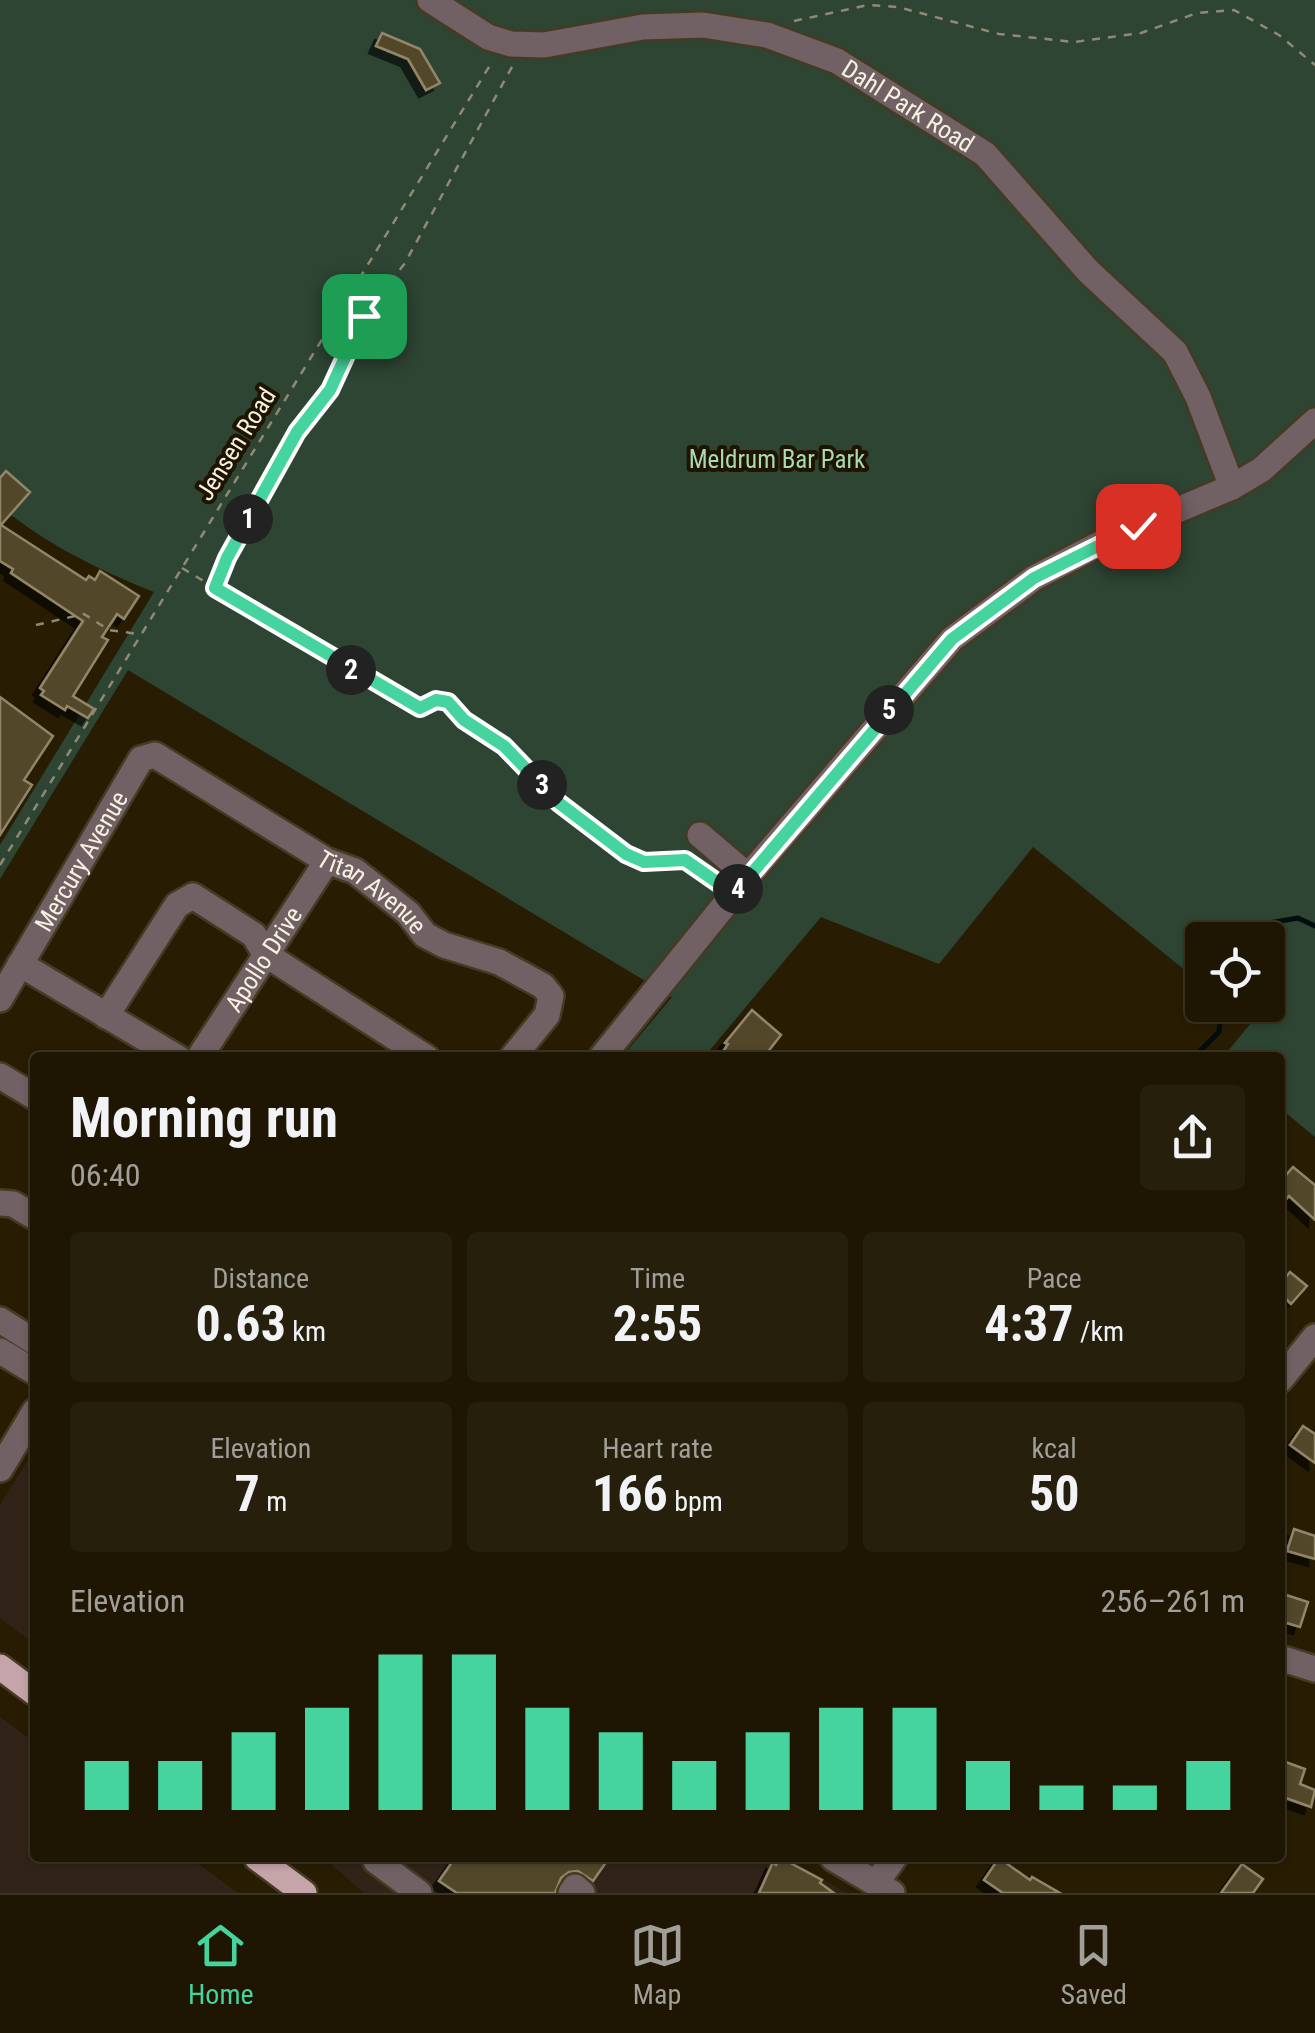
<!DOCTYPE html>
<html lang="en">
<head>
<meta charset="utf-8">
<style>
	body { margin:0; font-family:"Roboto Condensed",sans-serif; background:#261f0c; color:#f1f3f6; height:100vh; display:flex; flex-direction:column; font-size:38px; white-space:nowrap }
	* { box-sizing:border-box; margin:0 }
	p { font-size:32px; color:#a19f99 }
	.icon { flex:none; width:55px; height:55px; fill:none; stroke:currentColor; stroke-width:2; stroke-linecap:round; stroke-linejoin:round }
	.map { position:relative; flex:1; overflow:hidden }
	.sheet { position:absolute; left:30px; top:1052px; width:1255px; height:810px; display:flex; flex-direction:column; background:#1e1602; border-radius:10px; box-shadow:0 2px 8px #0004,0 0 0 2px #3c3524 }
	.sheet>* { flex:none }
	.buttons { position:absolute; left:1185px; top:922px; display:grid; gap:20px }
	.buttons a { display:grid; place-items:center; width:100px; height:100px; border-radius:10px; background:#1e1602; box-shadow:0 2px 8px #0004,0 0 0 2px #3c3524; font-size:50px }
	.pin { position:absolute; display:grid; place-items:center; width:85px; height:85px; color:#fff; margin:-42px; border-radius:20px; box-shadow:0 5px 15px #0006 }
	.km { position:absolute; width:50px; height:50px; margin:-25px; border-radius:50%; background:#222; color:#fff; font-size:28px; line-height:50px; text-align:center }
	.round { display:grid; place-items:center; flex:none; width:105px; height:105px; border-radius:10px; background:#261f0c }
	.headline { display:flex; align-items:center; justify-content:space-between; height:170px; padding:0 40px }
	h1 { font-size:55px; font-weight:700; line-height:75px }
	.figures { display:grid; grid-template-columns:repeat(3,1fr); gap:15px; height:170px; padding:10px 40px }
	.figures div { display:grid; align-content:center; border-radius:10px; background:#261f0c; text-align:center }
	.figures b { font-size:50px; font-weight:700 }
	.figures small { font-size:28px; font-weight:400 }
	.figures p { font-size:28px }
	.chart { height:280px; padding:20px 40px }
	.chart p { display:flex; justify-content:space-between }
	.chart svg { width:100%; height:180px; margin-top:10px; stroke:#46d49e; stroke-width:6 }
	.dock { display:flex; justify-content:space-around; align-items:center; height:140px; border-top:2px solid #3c3524; background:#1e1602; font-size:28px; color:#a19f99 }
	.dock a { display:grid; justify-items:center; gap:5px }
	.dock .selected { color:#46d49e }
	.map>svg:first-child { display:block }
	.commercial { fill:#312317 }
	.green { fill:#2e4533 }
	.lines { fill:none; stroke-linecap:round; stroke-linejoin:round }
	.stream { stroke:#000e0f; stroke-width:5 }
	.building { fill:#52472c; stroke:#928669; stroke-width:2.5; filter:url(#shadow) }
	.minor-casing { stroke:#453b22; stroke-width:30 }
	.major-casing { stroke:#453b22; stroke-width:30 }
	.path { stroke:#918974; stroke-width:2.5; stroke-dasharray:8 8; stroke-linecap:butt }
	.minor { stroke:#716164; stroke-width:25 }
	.major { stroke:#c5a4aa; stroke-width:25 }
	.route-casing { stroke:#fff; stroke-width:20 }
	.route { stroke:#46d49e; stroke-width:12 }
	.labels { text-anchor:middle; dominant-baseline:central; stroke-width:8; stroke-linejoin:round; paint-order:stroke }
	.street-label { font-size:25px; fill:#f7f1e1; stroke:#1e1400 }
	.park-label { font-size:25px; fill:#a8dab3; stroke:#1e1400 }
</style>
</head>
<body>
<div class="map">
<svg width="1315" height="1893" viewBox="0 0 1315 1893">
	<defs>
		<filter id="shadow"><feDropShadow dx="-7" dy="7" stdDeviation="0" flood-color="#0009"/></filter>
	</defs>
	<rect width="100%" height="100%" fill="#281d03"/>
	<!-- commercial -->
	<g class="commercial">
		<path d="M35,1449V1644L0,1618V1505Z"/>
		<path d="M0,1717L35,1743V1858H190L238,1893H0Z"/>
		<path d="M324,1858H788L846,1893H364Z"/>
	</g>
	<!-- green -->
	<path class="green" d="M0,0H1315V1137L1280,1108V1058L1223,1057L1251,1023L1229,1005H1268V940H1202V984L1033,847L939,964L821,917L704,1057L621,1058L672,997L128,670L0,879V845L154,592C99,570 47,545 0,506Z"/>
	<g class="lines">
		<!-- stream -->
		<g class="stream">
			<path d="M1264,940L1269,923L1298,918L1315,926"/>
			<path d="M1193,1058L1219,1032L1222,1005"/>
		</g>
	</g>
	<!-- building -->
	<g class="building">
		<path d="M382,33L420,49L440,83L426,90L408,59L376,46Z"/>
		<path d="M6,471L30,492L1,525L86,580L89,576L95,580L100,571L139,596L124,619L117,614L102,637L108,640L73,696L94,709L88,718L67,706L65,710L41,695L44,691L40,688L83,621L11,573L13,569L0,561V478Z"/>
		<path d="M0,697L53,736L24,780L32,785L0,835Z"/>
		<path d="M752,1010L781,1035L763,1058H719L728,1044L725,1043Z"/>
		<path d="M1293,1167L1315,1185V1220L1289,1196L1280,1206V1182Z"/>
		<path d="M1290,1272L1307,1286L1291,1304L1287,1300L1280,1309V1284Z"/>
		<path d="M1303,1426L1315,1434V1463L1290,1445Z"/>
		<path d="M1294,1529L1315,1536V1559L1287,1551Z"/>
		<path d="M1280,1593L1308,1602L1300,1627L1280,1621Z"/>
		<path d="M1280,1760L1305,1769L1300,1784L1315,1790L1311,1807L1280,1796Z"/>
		<path d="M455,1858H609L593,1881L578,1871L569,1872L561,1878L555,1893H457L439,1881Z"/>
		<path d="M781,1858L822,1880L820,1883L834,1893H759L773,1862L776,1865Z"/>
		<path d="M999,1858L1030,1880L1032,1877L1060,1893H1003L984,1880Z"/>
		<path d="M1242,1864L1263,1879L1253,1893H1221Z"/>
	</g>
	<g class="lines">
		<defs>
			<g id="minor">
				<path id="s1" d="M430,0L488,37L511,44L544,45L643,27L703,25L767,35L837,61L985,154L1088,271L1175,352L1198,397L1232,487"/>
				<path d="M700,835L748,876"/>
				<path d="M20,964L178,1058"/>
				<path id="s2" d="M0,999L141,759L155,755L327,861L355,871L408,913L425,935L444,945L499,962L543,986L551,996L547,1015L512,1058"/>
				<path d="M106,1016L177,905L193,896L254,935L265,954L427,1058"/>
				<path id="s3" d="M199,1058L327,861"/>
				<path d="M601,1058L748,876L952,639L1034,578L1109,539L1232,487L1261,470L1315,421"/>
				<path d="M0,1076L35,1097"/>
				<path d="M0,1203L13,1204L35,1217"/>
				<path d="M0,1320L35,1342"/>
				<path d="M0,1351L35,1372"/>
				<path d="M1280,1380L1315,1337"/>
				<path d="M0,1469L35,1411"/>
				<path d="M1280,1658L1315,1669"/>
				<path d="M833,1858L892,1893"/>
				<path d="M376,1861L419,1893"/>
				<path d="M876,1883L894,1858"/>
				<path d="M571,1893L575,1887L582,1893"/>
			</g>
			<g id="major">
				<path d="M0,1667L35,1693"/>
				<path d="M257,1858L304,1893"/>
			</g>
		</defs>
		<!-- minor casing -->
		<use href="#minor" class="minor-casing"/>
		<!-- major casing -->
		<use href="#major" class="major-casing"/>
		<!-- path -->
		<g class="path">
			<path d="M794,21L868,5L898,7L999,34L1074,42L1141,33L1197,13L1234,10L1279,35L1315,65"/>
			<path d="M182,568L390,693L419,707L436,701H448L465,720L504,746L559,803L626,854L645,862L685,860L717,883"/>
			<path d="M215,586L227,558L297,431L330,390L364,316L405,263L513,65"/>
			<path d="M36,625L84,614L109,630L138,634"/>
			<path d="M0,865L492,62"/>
		</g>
		<!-- minor -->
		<use href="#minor" class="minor"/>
		<!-- major -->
		<use href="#major" class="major"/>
	</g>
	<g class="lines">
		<defs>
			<path id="route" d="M364,316L330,390L297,432L227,558L215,588L420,708L436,700L448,702L464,720L504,746L559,803L626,854L644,862L685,860L734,894L952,639L1034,578L1138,526"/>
		</defs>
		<!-- route casing -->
		<use href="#route" class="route-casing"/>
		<!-- route -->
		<use href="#route" class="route"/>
	</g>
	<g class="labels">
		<!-- street labels -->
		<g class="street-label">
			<text stroke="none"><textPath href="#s1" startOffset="510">Dahl Park Road</textPath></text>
			<text transform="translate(236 444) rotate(-58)">Jensen Road</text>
			<text stroke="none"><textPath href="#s2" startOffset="160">Mercury Avenue</textPath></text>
			<text stroke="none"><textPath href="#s2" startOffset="550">Titan Avenue</textPath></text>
			<text stroke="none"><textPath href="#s3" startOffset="118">Apollo Drive</textPath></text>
		</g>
		<!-- park labels -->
		<g class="park-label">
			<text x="777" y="459">Meldrum Bar Park</text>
		</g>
	</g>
</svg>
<div class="buttons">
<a><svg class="icon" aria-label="locate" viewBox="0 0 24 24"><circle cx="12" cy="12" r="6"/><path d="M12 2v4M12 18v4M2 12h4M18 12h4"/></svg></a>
</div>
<div class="pin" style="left:364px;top:316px;background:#1e9e55"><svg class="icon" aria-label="arrive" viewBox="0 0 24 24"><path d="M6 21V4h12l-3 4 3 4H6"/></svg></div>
<div class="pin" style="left:1138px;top:526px;background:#d93025"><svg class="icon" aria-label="check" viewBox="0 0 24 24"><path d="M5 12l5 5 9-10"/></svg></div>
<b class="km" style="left:248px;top:519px">1</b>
<b class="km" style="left:351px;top:670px">2</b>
<b class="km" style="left:542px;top:785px">3</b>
<b class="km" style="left:738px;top:889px">4</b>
<b class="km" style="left:889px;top:710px">5</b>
<section class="sheet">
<div class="headline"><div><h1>Morning run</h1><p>06:40</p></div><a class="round"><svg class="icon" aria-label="share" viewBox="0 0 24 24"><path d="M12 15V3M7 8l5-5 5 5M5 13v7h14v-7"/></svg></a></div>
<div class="figures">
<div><p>Distance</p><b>0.63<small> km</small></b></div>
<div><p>Time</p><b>2:55</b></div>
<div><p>Pace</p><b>4:37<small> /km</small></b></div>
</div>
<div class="figures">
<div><p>Elevation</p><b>7<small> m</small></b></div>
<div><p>Heart rate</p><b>166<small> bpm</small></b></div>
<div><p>kcal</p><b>50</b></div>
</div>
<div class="chart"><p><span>Elevation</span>256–261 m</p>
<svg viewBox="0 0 160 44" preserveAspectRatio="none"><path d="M5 44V32M15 44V32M25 44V25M35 44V19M45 44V6M55 44V6M65 44V19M75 44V25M85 44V32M95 44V25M105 44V19M115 44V19M125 44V32M135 44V38M145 44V38M155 44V32"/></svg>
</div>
</section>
</div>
<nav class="dock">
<a class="selected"><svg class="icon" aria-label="home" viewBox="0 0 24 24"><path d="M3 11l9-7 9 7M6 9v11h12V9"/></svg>Home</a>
<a><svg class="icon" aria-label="map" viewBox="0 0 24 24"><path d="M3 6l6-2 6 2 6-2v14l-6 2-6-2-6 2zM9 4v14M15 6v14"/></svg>Map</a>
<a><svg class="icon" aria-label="saved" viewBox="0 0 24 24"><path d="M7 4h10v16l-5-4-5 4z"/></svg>Saved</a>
</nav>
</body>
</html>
